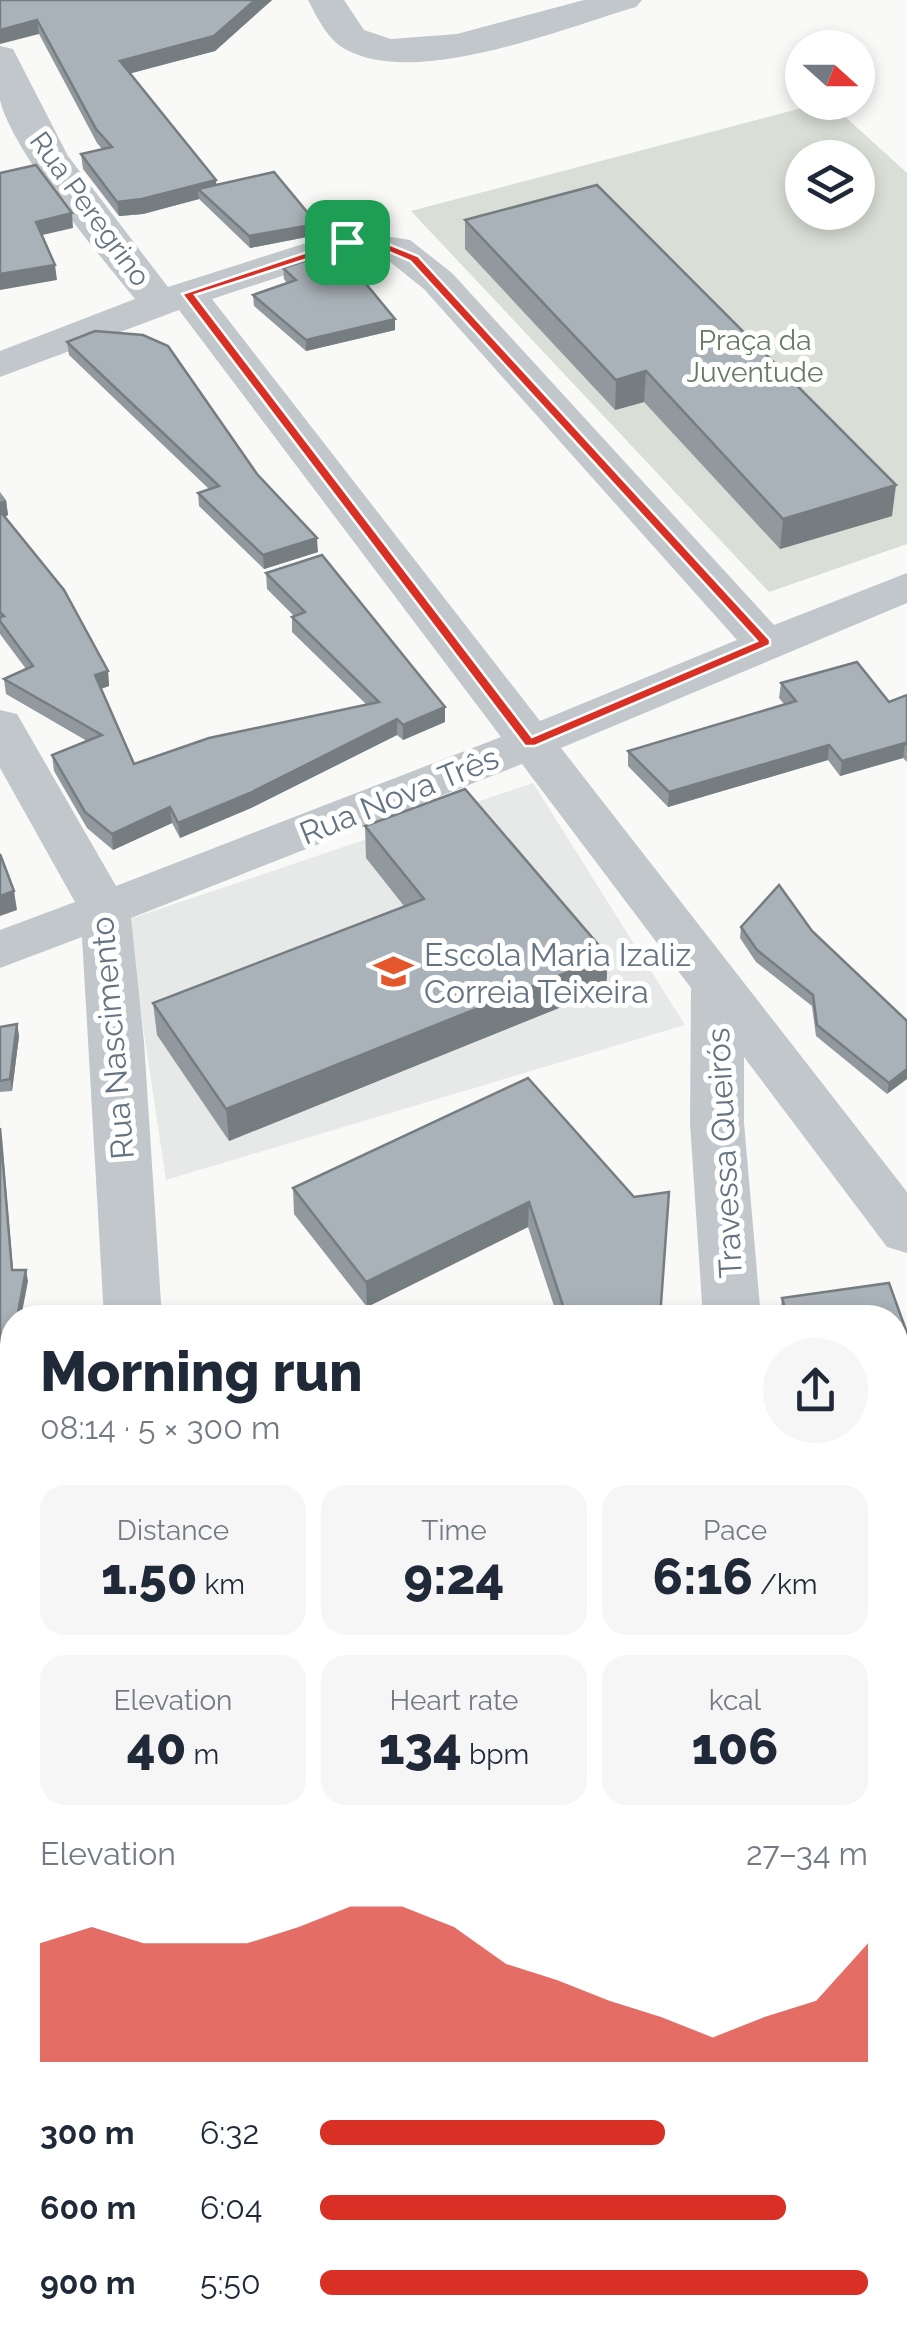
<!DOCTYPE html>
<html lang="en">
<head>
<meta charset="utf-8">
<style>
	body { margin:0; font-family:Raleway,sans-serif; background:#f6f6f7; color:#1f2937; height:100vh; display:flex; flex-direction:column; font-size:38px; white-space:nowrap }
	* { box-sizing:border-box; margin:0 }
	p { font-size:32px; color:#747a83 }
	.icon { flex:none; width:55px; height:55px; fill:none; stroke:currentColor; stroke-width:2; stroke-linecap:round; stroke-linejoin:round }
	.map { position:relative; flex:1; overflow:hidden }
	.panel { position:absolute; left:0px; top:1305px; width:908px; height:1035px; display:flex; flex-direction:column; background:#fff; border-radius:40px 40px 0 0; box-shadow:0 5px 15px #0003 }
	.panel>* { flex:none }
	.needle { width:65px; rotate:111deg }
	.fabs { position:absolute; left:785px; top:30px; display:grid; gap:20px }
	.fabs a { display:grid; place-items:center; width:90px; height:90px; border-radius:50%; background:#fff; box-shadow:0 5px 15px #0003; font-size:50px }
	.pin { position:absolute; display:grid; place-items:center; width:85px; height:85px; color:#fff; margin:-42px; border-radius:20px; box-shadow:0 5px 15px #0006 }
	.round { display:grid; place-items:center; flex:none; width:105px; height:105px; border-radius:52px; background:#f6f6f7 }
	.overview { display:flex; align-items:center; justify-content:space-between; height:170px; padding:0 40px }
	h1 { font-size:55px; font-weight:800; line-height:75px }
	.metrics { display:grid; grid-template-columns:repeat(3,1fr); gap:15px; height:170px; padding:10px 40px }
	.metrics div { display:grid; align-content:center; border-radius:25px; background:#f6f6f7; text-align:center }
	.metrics b { font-size:50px; font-weight:800 }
	.metrics small { font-size:28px; font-weight:400 }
	.metrics p { font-size:28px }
	.chart { height:280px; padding:20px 40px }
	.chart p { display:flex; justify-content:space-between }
	.chart svg { width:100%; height:180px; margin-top:10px; fill:#d93025; opacity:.7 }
	ul { padding:0 40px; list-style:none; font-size:32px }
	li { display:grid; grid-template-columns:160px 120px 1fr; align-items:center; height:75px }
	li i { height:25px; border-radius:12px; background:#d93025 }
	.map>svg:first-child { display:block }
	.built { fill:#e7e8e8 }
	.green { fill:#d9ded6; fill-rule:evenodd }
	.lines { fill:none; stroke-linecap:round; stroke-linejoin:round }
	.minor { fill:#c2c7cb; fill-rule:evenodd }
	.wall { fill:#91999e }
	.shaded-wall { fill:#767d81 }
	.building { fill:#a9b2b8; stroke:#767d81; stroke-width:2.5 }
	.route { fill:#d93025; stroke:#fff; stroke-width:2.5; fill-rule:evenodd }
	.labels { text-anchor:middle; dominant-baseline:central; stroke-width:10; stroke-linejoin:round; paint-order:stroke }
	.far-street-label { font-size:28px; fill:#647482; stroke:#fff }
	.far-park-label { font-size:28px; fill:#677a63; stroke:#fff }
	.street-label { font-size:32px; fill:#647482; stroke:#fff }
	.poi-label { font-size:32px; fill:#647482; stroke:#fff; text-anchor:start }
</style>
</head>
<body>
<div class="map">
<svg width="907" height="2340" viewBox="0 0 907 2340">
	<rect width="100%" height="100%" fill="#f9f9f7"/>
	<!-- built -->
	<path class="built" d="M533,783L685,1025L166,1180L127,920Z"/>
	<!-- green -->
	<path class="green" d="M821,103H830L907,173V544L769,592L411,211ZM802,158H858V212H802Z"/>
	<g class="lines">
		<!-- minor -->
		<g class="minor">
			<path d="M308,0H344L364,30L391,39L457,34L584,0H642L636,7C563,28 416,89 345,49C327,39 317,17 308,0Z"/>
			<path d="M0,46L13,49L68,156L168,287L347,230L410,240L452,273L774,625L907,573V603L561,748L907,1192V1253L887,1247L744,1057V1123L761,1318H703L690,1123L691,988L522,764L131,918L144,1042L162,1318H104L82,937L0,968V930L75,902L0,768V710L17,714L116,886L501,737L179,310L0,377V351L135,299C100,256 12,151 0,100C0,84 0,63 0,46ZM349,254L385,258L424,289L737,640L540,721L212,299Z"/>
			<path d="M66,2328H140L139,2340H65Z"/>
			<path d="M793,2328H867L868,2340H794Z"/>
		</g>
	</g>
	<!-- wall -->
	<g class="wall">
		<path d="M0,0H272L215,51L130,73L216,185L317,224V235L250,248L199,199L143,214L119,216L83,169L81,154L102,149L97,143L39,34Z"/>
		<path d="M465,220L892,516L780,549L644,402L615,410L465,249Z"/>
		<path d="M283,268L395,330L306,351L254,306L253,295L287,283L284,279Z"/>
		<path d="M67,342L257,474L318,552L264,569L199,506L198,493L209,489L69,355Z"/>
		<path d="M0,492L6,500L8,515L5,517L108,671L109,686L101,689L134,764L366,704L292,632V617L294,616L267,589L266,573L445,722L403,740L397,735L251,808L180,838L172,823L113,850L87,828L54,771L52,755L87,741L6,694L4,679L26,669L0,634Z"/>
		<path d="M781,683L889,702L907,695V762L903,758L840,776L828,760L668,807L628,766V751L785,705L779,698Z"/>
		<path d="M365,826L608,956L606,989L229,1141L157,1035L153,1003L404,906L366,858Z"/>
		<path d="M741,927L812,931L907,1021L887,1094L816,1036L812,1006L756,962L740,938Z"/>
		<path d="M17,1024L19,1036L12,1091L0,1092V1027Z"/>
		<path d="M528,1078L660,1318H558L528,1227L367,1307L294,1214L293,1188Z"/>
		<path d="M889,1283L907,1333V1365L895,1366V1318H780L782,1298Z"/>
		<path d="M895,1447L907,1477V1727H895Z"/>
		<path d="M12,1559V1626H0V1560Z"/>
		<path d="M0,1655L10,1725H0Z"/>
		<rect x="0" y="1804" width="12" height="116"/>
		<path d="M907,1927V2008L895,1972V1929Z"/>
	</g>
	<!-- shaded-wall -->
	<g class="shaded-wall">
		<path d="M255,0H272L215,51L121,76L120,61Z"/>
		<path d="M37,20L39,34L0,44V30Z"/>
		<path d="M216,180L217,194L198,189L199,199L143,214L119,216L117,202Z"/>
		<path d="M72,213L73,228L38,236L36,222Z"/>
		<path d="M317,224V235L250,248L249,236Z"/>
		<path d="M55,265L57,280L0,290V274Z"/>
		<path d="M395,319V330L306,351V340Z"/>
		<path d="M646,371L644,402L615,410L616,380Z"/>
		<path d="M896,485L892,516L780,549L783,519Z"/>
		<path d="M6,500L8,515L0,518V502Z"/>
		<path d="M317,538L318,552L264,569L263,555Z"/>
		<path d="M108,671L109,686L97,690L95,675Z"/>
		<path d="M445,707V722L403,740V725Z"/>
		<path d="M397,719V735L251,808L180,838L178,823Z"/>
		<path d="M905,743L903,758L840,776L842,761Z"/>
		<path d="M829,745L828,760L668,807L669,792Z"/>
		<path d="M170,807L172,823L113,850L112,834Z"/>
		<path d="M14,891L17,910L0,916V896Z"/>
		<path d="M608,956L606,989L229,1141L226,1109Z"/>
		<path d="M17,1024L19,1036L12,1091L10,1079Z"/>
		<path d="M907,1069V1079L887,1094L889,1083Z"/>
		<path d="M0,1117L14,1282L12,1270Z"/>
		<path d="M529,1202L528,1227L367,1307L366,1282Z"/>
		<path d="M26,1270L28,1281L21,1318H17Z"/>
		<path d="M12,1339V1361L5,1400L0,1401V1389Z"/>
		<path d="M12,1679V1707L10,1725L8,1715Z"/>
	</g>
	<!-- building -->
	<g class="building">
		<path d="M0,0H255L214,36L120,61L216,180L142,199L117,202L81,154L112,147L96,129L37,20L0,30Z"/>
		<path d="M36,165L72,213L36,222L55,265L0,274V173Z"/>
		<path d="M274,172L317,224L249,236L198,189Z"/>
		<path d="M597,185L896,485L783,519L646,371L616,380L465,220Z"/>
		<path d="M338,250L395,319L306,340L253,295L296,280L283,268Z"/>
		<path d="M95,331L143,335L168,346L257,474L317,538L263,555L198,493L219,486L67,342Z"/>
		<path d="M0,511L64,590L108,671L95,675L134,764L209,738L379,702L292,617L305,612L266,573L322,555L445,707L403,725L397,719L250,793L178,823L170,807L112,834L85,812L52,755L102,735L4,679L33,666L0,621V617L4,616L0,612Z"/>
		<path d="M857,662L889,702L907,695V745L905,743L842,761L829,745L669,792L628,751L796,701L781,683Z"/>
		<path d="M465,789L608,956L226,1109L153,1003L424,899L365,826Z"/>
		<path d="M0,854L14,891L0,896Z"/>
		<path d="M779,885L812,931L907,1021V1069L889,1083L817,1025L813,995L757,950L741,927Z"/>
		<path d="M17,1024L10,1079L0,1081V1027Z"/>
		<path d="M528,1078L634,1197L669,1192L660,1318H567L529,1202L366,1282L293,1188Z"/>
		<path d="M0,1128L12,1270H26L17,1318H12V1339L3,1389H0Z"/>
		<path d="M889,1283L907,1333V1344L895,1346V1318H788L782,1298Z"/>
		<path d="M895,1447H901L907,1477V1709L895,1708Z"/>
		<path d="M12,1559V1615H0V1560Z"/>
		<path d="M12,1654V1679L8,1715H0V1655Z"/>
		<rect x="0" y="1804" width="12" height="97"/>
		<path d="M907,1927V1981L895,1945V1929Z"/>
	</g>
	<!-- route -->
	<path class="route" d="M376,239L418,256L770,640V645L535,746H525L182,294L343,240ZM348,246H375L410,261L757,641L532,737L195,295Z"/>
	<!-- icons -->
	<defs>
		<symbol id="school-bare" viewBox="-9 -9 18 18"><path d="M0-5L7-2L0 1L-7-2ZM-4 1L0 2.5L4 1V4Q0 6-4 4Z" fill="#e4572c" stroke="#fff" stroke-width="2.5" paint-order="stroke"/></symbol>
	</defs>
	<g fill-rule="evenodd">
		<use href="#school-bare" x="366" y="944" width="55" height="55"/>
	</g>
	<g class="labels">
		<!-- far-street labels -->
		<g class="far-street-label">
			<text transform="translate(90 209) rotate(54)">Rua Peregrino</text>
		</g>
		<!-- far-park labels -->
		<g class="far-park-label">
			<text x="755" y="340">Praça da<tspan x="755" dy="32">Juventude</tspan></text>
		</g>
		<!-- street labels -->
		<g class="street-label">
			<text transform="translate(399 795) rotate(-22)">Rua Nova Três</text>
			<text transform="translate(112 1038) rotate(-95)">Rua Nascimento</text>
			<text transform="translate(724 1153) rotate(-93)">Travessa Queirós</text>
		</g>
		<!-- poi labels -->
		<g class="poi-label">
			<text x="424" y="954">Escola Maria Izaliz<tspan x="424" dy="37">Correia Teixeira</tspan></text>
		</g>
	</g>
</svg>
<div class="fabs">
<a><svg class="needle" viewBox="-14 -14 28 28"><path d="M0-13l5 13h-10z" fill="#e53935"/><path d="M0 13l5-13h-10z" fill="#747a83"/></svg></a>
<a><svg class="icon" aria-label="layers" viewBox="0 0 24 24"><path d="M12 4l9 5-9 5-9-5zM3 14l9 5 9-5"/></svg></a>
</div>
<div class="pin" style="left:347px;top:242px;background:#1e9e55"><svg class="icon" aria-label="arrive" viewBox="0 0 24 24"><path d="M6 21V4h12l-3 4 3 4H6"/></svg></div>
<section class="panel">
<div class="overview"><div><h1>Morning run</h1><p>08:14 · 5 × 300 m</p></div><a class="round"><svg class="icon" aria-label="share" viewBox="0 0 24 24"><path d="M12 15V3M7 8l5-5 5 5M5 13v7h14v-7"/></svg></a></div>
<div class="metrics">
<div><p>Distance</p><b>1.50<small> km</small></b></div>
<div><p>Time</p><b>9:24</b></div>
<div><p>Pace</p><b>6:16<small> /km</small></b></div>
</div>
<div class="metrics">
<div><p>Elevation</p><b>40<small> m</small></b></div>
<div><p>Heart rate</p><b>134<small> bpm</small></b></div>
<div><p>kcal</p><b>106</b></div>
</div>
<div class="chart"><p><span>Elevation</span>27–34 m</p>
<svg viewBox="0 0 160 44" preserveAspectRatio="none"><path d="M0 44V15L10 11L20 15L30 15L40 15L50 11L60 6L70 6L80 11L90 20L100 24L110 29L120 33L130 38L140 33L150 29L160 15V44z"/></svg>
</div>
<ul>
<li><b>300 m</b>6:32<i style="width:63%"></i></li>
<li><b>600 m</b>6:04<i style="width:85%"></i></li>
<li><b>900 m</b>5:50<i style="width:100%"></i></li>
</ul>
</section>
</div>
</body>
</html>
